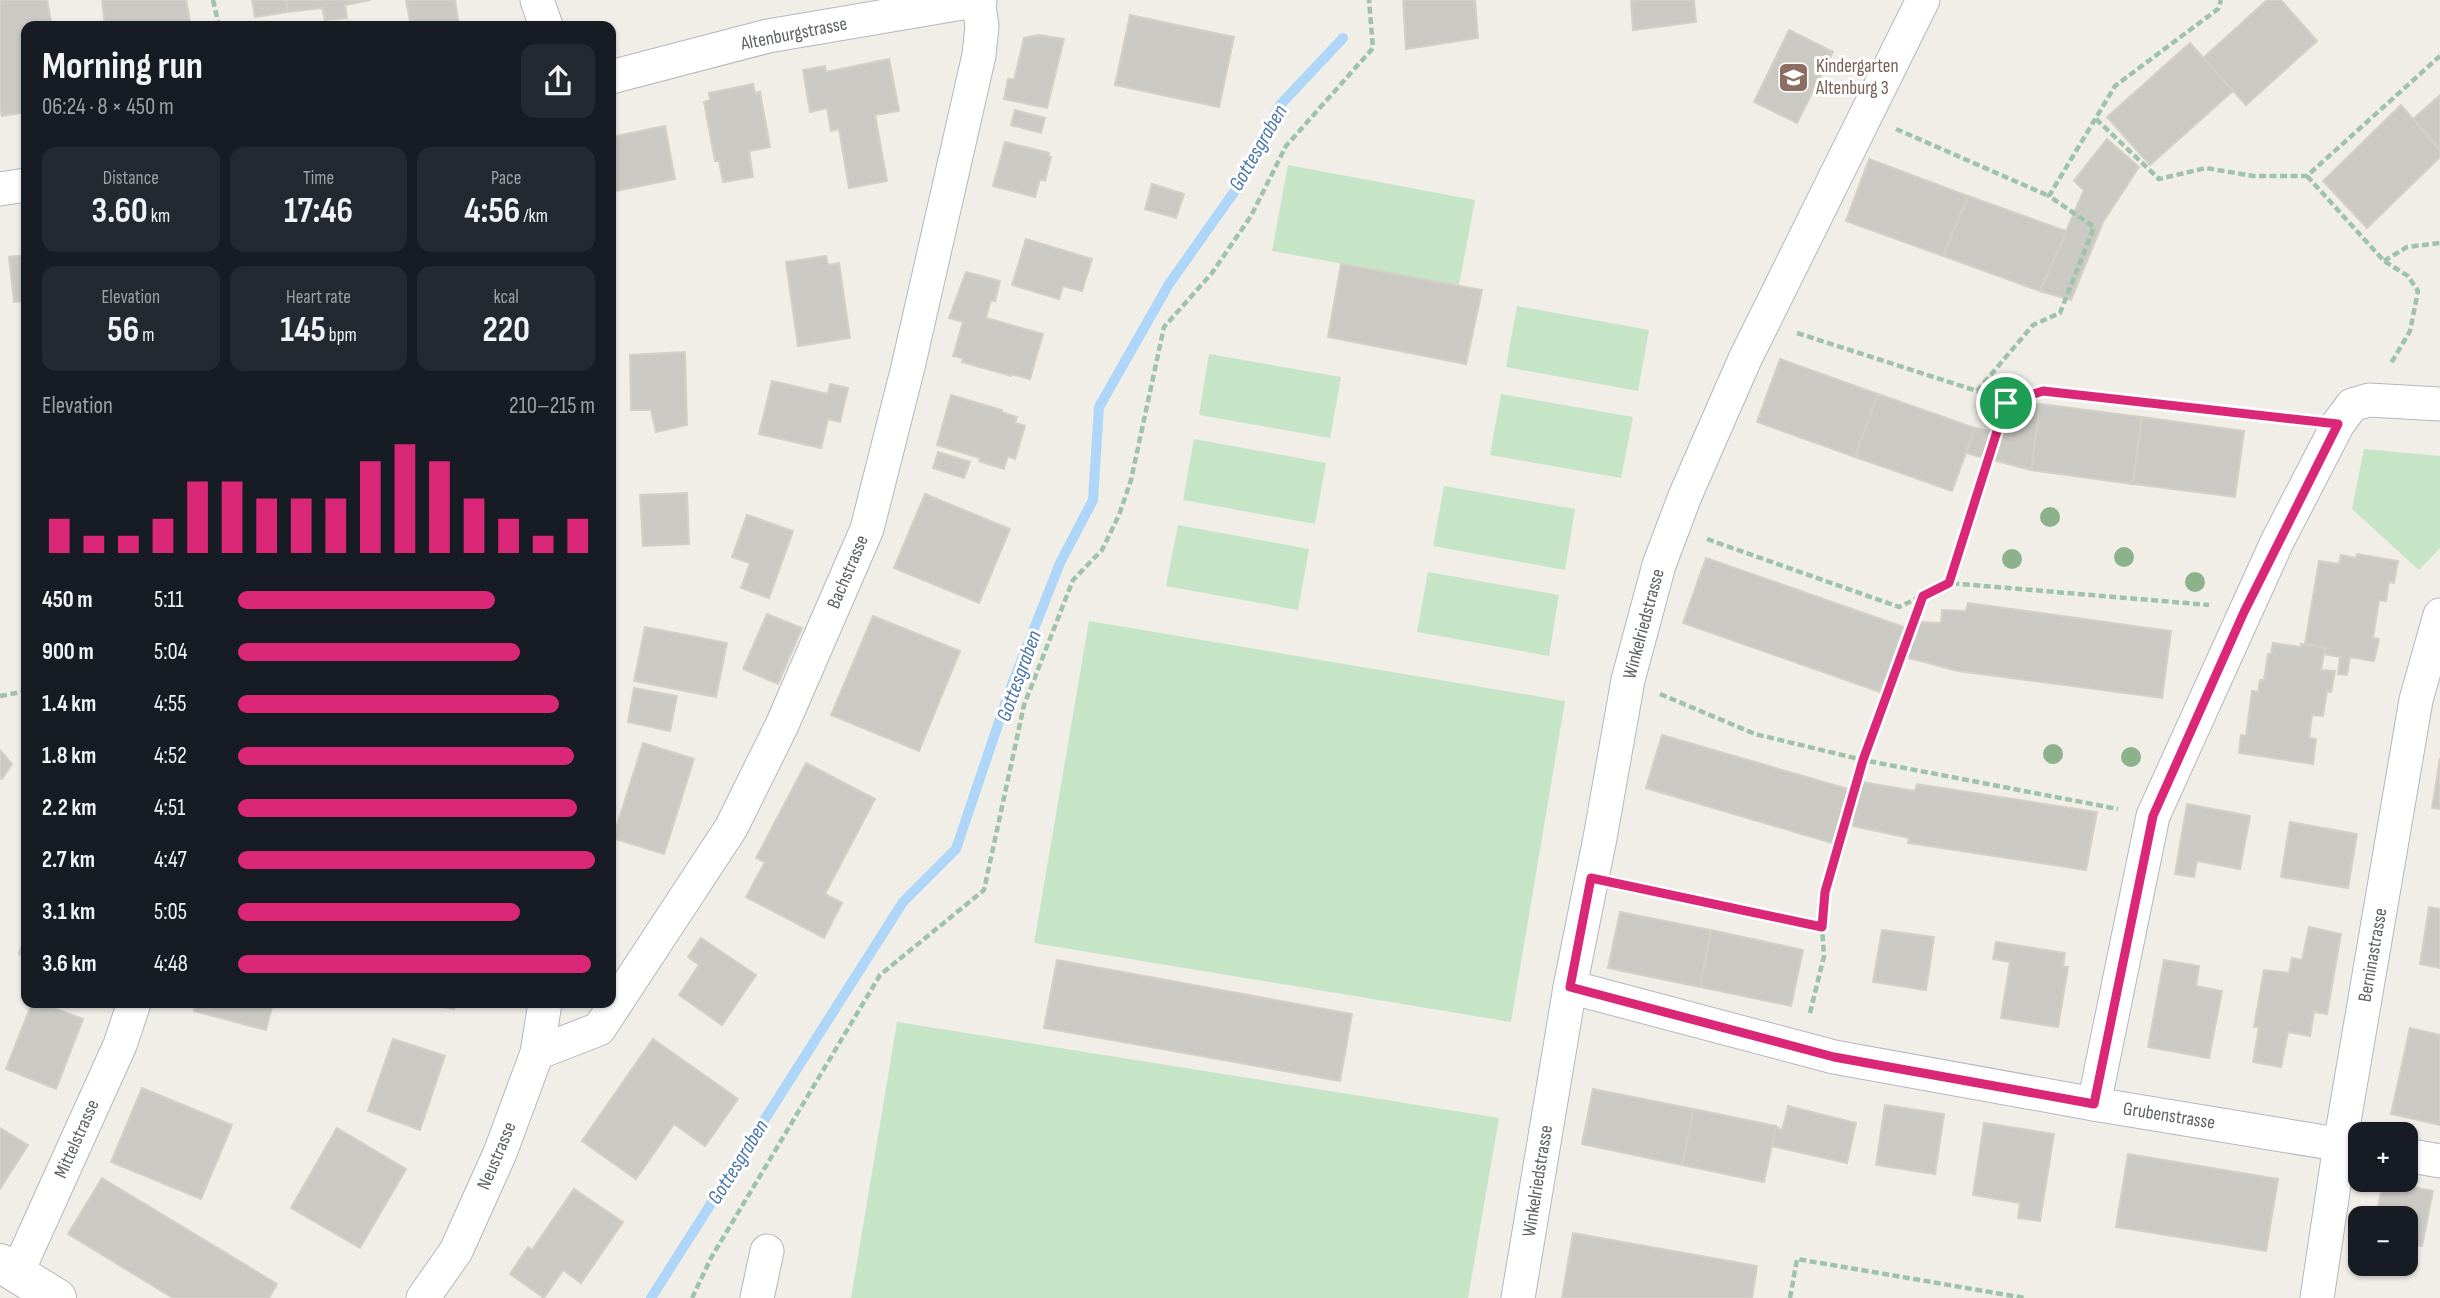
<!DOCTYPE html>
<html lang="en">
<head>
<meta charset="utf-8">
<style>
	body { margin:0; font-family:"Sofia Sans Condensed",sans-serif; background:#242831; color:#f1f3f6; height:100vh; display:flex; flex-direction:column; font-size:26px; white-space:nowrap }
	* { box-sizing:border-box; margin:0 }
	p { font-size:23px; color:#9ea1a6 }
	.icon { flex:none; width:38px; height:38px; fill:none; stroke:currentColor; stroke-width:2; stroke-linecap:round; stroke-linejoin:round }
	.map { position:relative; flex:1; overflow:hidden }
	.drawer { position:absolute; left:21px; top:21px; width:595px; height:987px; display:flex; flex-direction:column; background:#171b24; border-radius:14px; box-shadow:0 2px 5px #0004 }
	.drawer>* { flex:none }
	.buttons { position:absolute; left:2348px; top:1122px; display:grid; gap:14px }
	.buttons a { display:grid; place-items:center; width:70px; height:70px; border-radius:14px; background:#171b24; box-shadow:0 2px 5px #0004; font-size:35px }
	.pin { position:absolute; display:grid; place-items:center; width:60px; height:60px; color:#fff; margin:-30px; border:4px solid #fff; border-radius:50%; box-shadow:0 2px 7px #0007 }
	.round { display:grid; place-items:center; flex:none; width:74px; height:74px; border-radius:14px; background:#242831 }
	.summary { display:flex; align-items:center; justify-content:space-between; height:119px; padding:0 21px }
	h1 { font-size:38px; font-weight:700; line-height:52px }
	.metrics { display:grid; grid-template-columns:repeat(3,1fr); gap:10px; height:119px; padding:7px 21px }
	.metrics div { display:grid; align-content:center; border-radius:14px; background:#242831; text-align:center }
	.metrics b { font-size:35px; font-weight:700 }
	.metrics small { font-size:19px; font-weight:400 }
	.metrics p { font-size:19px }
	.chart { height:196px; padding:14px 21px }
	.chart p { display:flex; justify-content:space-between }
	.chart svg { width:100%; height:126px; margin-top:7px; stroke:#db2777; stroke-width:6 }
	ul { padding:0 21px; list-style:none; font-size:23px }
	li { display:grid; grid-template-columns:112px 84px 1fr; align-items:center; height:52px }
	li i { height:18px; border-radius:9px; background:#db2777 }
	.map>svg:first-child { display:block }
	.green { fill:#c6e5c7 }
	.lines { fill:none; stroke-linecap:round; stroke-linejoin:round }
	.stream { stroke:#aed6f9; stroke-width:10 }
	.building { fill:#cbc9c4; stroke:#d4d0c6; stroke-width:2 }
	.street-casing { stroke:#b4b7bb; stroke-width:35 }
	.secondary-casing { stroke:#b3b6ba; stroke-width:40 }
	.path { stroke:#9ec3aa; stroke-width:4.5; stroke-dasharray:7 3.5; stroke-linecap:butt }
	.street { stroke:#fff; stroke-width:33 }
	.secondary { stroke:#fff; stroke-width:38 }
	.tree { fill:#8cb28b }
	.route-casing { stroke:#fff; stroke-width:14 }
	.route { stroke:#db2777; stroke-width:9 }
	.labels { text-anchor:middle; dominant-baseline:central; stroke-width:6; stroke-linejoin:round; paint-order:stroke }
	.street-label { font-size:19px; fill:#5f6266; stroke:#fff }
	.education-label { font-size:19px; fill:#785e54; stroke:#fff; text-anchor:start }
	.water-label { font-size:21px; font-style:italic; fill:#4b76ab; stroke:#fff }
</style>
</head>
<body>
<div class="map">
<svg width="2440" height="1298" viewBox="0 0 2440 1298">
	<rect width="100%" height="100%" fill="#f0eee7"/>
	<!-- green -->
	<g class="green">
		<path d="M1288,165L1475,200L1459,285L1272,251Z"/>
		<path d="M1517,306L1649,330L1638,391L1506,367Z"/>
		<path d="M1209,354L1341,377L1330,438L1199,415Z"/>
		<path d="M1501,394L1633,417L1621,478L1490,455Z"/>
		<path d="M1194,439L1326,463L1315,524L1183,500Z"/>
		<path d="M2364,449L2440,456V548L2419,570L2352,509Z"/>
		<path d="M1444,486L1575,509L1565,570L1433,546Z"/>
		<path d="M1178,525L1309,549L1298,610L1166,586Z"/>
		<path d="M1428,572L1559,595L1549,656L1417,632Z"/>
		<path d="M1089,621L1565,701L1511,1022L1034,943Z"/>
		<path d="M897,1022L1499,1118L1468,1298H851Z"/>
	</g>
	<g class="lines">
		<!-- stream -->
		<path class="stream" d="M651,1298L903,902L956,849L1009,692L1060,563L1093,500L1099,407L1169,284L1239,185L1280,105L1343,38"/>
	</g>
	<!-- building -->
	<g class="building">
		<path d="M0,0H47L52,26H26V112L2,116L0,109Z"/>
		<path d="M102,0H186L191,26H105Z"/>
		<path d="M252,0H286L288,12L255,17Z"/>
		<path d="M286,0H371L345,5L347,18L325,20L322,8L288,12Z"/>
		<path d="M406,0H455L459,26H411Z"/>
		<path d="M1403,0H1475L1478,38L1406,49Z"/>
		<path d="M1631,0H1694L1696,22L1633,30Z"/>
		<path d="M2267,0H2281L2317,41L2246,105L2203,58Z"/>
		<path d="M1130,15L1234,37L1219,107L1115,85Z"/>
		<path d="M1789,30L1833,52L1797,123L1754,102Z"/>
		<path d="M1039,35L1064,39L1047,108L1004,99L1008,79L1014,80L1024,38Z"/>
		<path d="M2190,43L2233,91L2150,165L2107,117Z"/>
		<path d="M889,59L899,111L875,115L887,181L849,188L839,129L831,131L827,108L810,112L803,70L825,66L826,72Z"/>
		<path d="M753,84L755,93L760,92L770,147L749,151L753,177L723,182L719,161H715L704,102L710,100L709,93Z"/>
		<path d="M2440,95V150L2413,119Z"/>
		<path d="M2401,105L2440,150V157L2367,228L2323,181Z"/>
		<path d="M1015,110L1045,118L1041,133L1011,125Z"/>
		<path d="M665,126L675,179L611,192V137Z"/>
		<path d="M2107,139L2139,167L2103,222L2071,300L2040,291L2084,190L2074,181Z"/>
		<path d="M1005,142L1049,153L1048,156L1051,157L1045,181L1040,179L1035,197L993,186Z"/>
		<path d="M1869,159L1968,196L1943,256L1846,221Z"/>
		<path d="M1152,184L1184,194L1176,218L1145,209Z"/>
		<path d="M1968,196L2066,231L2040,291L1943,256Z"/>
		<path d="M1026,239L1092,259L1082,291L1063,286L1059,299L1012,285Z"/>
		<path d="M26,255V301L14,302L9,257Z"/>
		<path d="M826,256L828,265L839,263L850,338L798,346L786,262Z"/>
		<path d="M1341,264L1482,290L1466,364L1328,337Z"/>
		<path d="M966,272L1000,281L995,301L991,300L986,318L1043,334L1030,379L1011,374V376L962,362L963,358L953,356L963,322L949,318Z"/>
		<path d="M685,352L687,425L656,432L651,410H631L630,355Z"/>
		<path d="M1780,359L1878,394L1855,457L1757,422Z"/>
		<path d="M772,381L828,394L830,384L848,388L840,422L828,419L821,448L759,434Z"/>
		<path d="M1878,394L1975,428L1952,491L1855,457Z"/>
		<path d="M951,395L1002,410L1001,412L1017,417L1015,423L1025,426L1015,459L1008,456L1004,469L979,461L980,458L937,445Z"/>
		<path d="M2040,404L2142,417L2133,484L2031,470Z"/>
		<path d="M2040,404L2031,470L1966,453L1975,428L1995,432L2002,418L2021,421L2023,405Z"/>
		<path d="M2142,417L2244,431L2235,497L2133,484Z"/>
		<path d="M938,452L970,462L964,478L933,468Z"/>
		<path d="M687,493L689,544L643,546L640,495Z"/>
		<path d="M925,494L1010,529L979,603L894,568Z"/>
		<path d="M747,515L793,531L769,598L741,588L750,563L732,557Z"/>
		<path d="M2357,554L2398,561L2394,583L2389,582L2386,601L2379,600L2373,638L2379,639L2374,661L2350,657L2347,675L2338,674L2340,657L2324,654L2325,648L2305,644L2319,561L2339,564L2341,555L2356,558Z"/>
		<path d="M1706,558L1904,627L1880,692L1683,623Z"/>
		<path d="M1968,603L2171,631L2162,698L1958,671L1894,654L1900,636L1915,640L1919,622L1941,623L1942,610L1966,611Z"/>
		<path d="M767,614L802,628L778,684L743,669Z"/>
		<path d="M873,616L960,651L919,751L831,715Z"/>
		<path d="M645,627L727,643L716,697L634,681Z"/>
		<path d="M2273,643L2301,647V644L2325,648L2321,670L2335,671L2331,692L2327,691L2323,716L2312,715L2309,738L2316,739L2313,764L2239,753L2241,735L2246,736L2252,691L2258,692L2260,680H2264L2268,654H2271Z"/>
		<path d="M634,688L677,696L670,731L628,722Z"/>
		<path d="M1662,735L1848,789L1832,843L1646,788Z"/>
		<path d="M643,743L694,759L664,854L613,838Z"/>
		<path d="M0,750L12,764L2,779H0Z"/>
		<path d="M2440,758V809L2432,808Z"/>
		<path d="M806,763L875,799L825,894L842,903L824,938L746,897L765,862L756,858Z"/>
		<path d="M1862,782L1915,791L1917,784L2097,812L2086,870L1908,843L1909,838L1853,826L1854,818L1840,816L1846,797L1857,800Z"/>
		<path d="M2187,804L2250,816L2240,869L2197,861L2194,877L2175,874Z"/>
		<path d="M2290,822L2357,834L2348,888L2281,877Z"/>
		<path d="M2429,907L2440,909V968L2420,964Z"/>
		<path d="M1620,912L1711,930L1700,987L1608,968Z"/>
		<path d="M2309,927L2341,934L2327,1014L2314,1012L2310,1036L2288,1032L2281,1067L2253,1062L2259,1027H2254L2264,970L2289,973L2292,958L2302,960Z"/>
		<path d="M1711,930L1803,950L1791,1006L1700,987Z"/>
		<path d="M1882,930L1934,937L1926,990L1873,982Z"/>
		<path d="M26,933V957L19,954Z"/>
		<path d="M701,938L756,975L722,1025L679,995L699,965L688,957Z"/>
		<path d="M1996,942L2065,953L2063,967H2068L2058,1027L2001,1018L2010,962L1993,959Z"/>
		<path d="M1057,960L1352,1014L1340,1081L1044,1028Z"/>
		<path d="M2164,960L2199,966L2196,986L2222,991L2209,1058L2148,1047Z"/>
		<path d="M32,1003H40L83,1019L56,1089L6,1069Z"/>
		<path d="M196,1003H273L266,1030L194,1011Z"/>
		<path d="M423,1003H456L454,1009Z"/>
		<path d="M2410,1028L2440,1035V1125L2391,1114Z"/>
		<path d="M393,1039L445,1056L420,1130L368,1111Z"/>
		<path d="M653,1039L738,1099L705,1146L674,1124L636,1179L582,1141Z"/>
		<path d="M142,1088L232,1125L201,1199L111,1162Z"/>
		<path d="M1593,1089L1694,1109L1682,1165L1582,1144Z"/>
		<path d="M1885,1105L1944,1114L1935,1174L1876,1165Z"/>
		<path d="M1788,1106L1856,1123L1847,1163L1771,1146L1776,1126L1782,1131Z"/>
		<path d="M1694,1109L1776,1126L1764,1182L1682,1165Z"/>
		<path d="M1984,1123L2054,1134L2040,1221L2018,1218L2020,1203L1973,1195Z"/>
		<path d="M0,1128L28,1145L0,1189Z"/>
		<path d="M337,1128L406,1169L360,1248L291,1208Z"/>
		<path d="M2128,1154L2278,1179L2266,1251L2116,1227Z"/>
		<path d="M102,1178L277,1284L269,1298H173L68,1234Z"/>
		<path d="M2383,1181L2433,1191L2422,1246L2406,1243V1218H2376Z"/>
		<path d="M574,1189L623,1222L581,1283L563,1270L544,1298L510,1274L528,1247L532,1250Z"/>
		<path d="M1573,1233L1757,1266L1752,1298H1562Z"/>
	</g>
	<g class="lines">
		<defs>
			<g id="street">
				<path d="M537,0L546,26"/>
				<path d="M611,77L768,36L980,0"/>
				<path d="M0,189L26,185"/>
				<path d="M1570,987L1834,1057L2094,1104L2361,1148"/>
				<path d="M537,1053L599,1029L731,828L782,725L867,529L908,367L979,55L982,26L978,0"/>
				<path d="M2094,1104L2153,816L2277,542L2338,424L2352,405L2369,400L2440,404"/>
				<path d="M2406,1155L2440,1161"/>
				<path d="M17,1273L120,1045L134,1003"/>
				<path d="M423,1298L456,1251L500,1153L537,1053L545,1003"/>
				<path d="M757,1298L767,1251"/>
				<path d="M1518,1298L1570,987L1600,838L1628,680L1659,565L1685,496L1745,359L1923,0"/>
				<path d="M2317,1298L2340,1145L2416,700L2440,615"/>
			</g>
			<path id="secondary" d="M0,1263L57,1298"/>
		</defs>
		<!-- street casing -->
		<use href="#street" class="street-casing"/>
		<!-- secondary casing -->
		<use href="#secondary" class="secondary-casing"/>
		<!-- path -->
		<g class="path">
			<path d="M213,0L219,26"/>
			<path d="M2096,119L2159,179L2206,168L2253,176H2307L2440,56"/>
			<path d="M1896,129L2049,196"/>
			<path d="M2307,176L2384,261L2408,276L2418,291L2410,331L2390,365"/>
			<path d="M2384,261L2407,247L2440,243"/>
			<path d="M1797,333L1977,391L2006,403L2043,391L2302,420"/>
			<path d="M1977,391L2033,325L2060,313L2094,227L2049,196L2115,86L2218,9L2221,0"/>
			<path d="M1707,539L1899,607L1949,583L2209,605"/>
			<path d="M1949,583L2006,403"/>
			<path d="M1660,694L1755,734L1863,760L2118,809"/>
			<path d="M0,696L26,691"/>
			<path d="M1624,886L1822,927"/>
			<path d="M1810,1013L1824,956L1822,927L1824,892L1863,760L1923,596"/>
			<path d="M692,1298L711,1258L880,975L984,890L1024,705L1073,580L1102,550L1119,515L1131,480L1164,327L1212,273L1251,216L1286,146L1373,48L1369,0"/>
			<path d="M1790,1298L1797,1259L2025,1298"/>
		</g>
		<!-- street -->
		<use href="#street" class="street"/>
		<!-- secondary -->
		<use href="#secondary" class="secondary"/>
	</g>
	<!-- trees -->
	<g class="tree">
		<circle cx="2050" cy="517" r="10"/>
		<circle cx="2124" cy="557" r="10"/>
		<circle cx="2012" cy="559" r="10"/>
		<circle cx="2195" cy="582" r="10"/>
		<circle cx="2053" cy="754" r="10"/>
		<circle cx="2131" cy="757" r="10"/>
	</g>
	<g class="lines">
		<defs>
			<path id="route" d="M2043,391L2338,424L2244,612L2153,816L2094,1104L1834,1057L1570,987L1591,878L1822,927L1825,892L1863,760L1923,596L1949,583L2006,403Z"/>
		</defs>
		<!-- route casing -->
		<use href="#route" class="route-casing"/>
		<!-- route -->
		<use href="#route" class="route"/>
	</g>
	<!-- icons -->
	<defs>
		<symbol id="school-square" viewBox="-11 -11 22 22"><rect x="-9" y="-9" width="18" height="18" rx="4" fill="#8d6e63" stroke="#fff"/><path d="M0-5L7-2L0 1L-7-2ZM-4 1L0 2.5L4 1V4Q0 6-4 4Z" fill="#fff"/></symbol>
	</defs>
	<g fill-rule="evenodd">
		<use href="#school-square" x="1776" y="60" width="35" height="35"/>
	</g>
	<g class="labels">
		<!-- street labels -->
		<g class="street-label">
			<text transform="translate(794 34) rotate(-11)">Altenburgstrasse</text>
			<text transform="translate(848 572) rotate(-67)">Bachstrasse</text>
			<text transform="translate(1644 624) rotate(-75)">Winkelriedstrasse</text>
			<text transform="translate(2373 955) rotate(-80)">Berninastrasse</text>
			<text transform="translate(2169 1116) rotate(9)">Grubenstrasse</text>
			<text transform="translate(77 1139) rotate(-66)">Mittelstrasse</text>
			<text transform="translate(497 1156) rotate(-67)">Neustrasse</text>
			<text transform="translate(1538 1181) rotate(-81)">Winkelriedstrasse</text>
		</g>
		<!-- education labels -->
		<g class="education-label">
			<text x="1816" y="66">Kindergarten<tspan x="1816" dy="22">Altenburg 3</tspan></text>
		</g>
		<!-- water labels -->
		<g class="water-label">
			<text transform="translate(1258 148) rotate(-60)">Gottesgraben</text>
			<text transform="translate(1019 676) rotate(-70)">Gottesgraben</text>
			<text transform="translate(738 1162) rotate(-58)">Gottesgraben</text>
		</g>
	</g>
</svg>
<div class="buttons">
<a>+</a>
<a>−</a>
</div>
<div class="pin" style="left:2006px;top:403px;background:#1e9e55"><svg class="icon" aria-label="arrive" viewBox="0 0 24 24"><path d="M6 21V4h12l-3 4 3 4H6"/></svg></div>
<section class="drawer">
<div class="summary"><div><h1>Morning run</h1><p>06:24 · 8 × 450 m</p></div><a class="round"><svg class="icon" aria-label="share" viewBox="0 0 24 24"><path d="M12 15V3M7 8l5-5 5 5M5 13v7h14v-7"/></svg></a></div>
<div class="metrics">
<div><p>Distance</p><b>3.60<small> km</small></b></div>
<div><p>Time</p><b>17:46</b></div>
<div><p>Pace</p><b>4:56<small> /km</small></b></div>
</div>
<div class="metrics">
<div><p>Elevation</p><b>56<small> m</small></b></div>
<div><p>Heart rate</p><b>145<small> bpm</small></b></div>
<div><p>kcal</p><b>220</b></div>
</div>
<div class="chart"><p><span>Elevation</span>210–215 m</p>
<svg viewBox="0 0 160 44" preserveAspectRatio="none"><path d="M5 44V32M15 44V38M25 44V38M35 44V32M45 44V19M55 44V19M65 44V25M75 44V25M85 44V25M95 44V12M105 44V6M115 44V12M125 44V25M135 44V32M145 44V38M155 44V32"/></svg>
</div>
<ul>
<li><b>450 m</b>5:11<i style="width:72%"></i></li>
<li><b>900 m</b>5:04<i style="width:79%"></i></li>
<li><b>1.4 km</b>4:55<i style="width:90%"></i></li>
<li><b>1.8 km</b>4:52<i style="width:94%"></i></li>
<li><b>2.2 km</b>4:51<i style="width:95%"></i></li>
<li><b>2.7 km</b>4:47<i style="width:100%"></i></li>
<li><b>3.1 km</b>5:05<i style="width:79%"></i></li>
<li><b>3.6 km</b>4:48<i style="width:99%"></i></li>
</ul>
</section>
</div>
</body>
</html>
